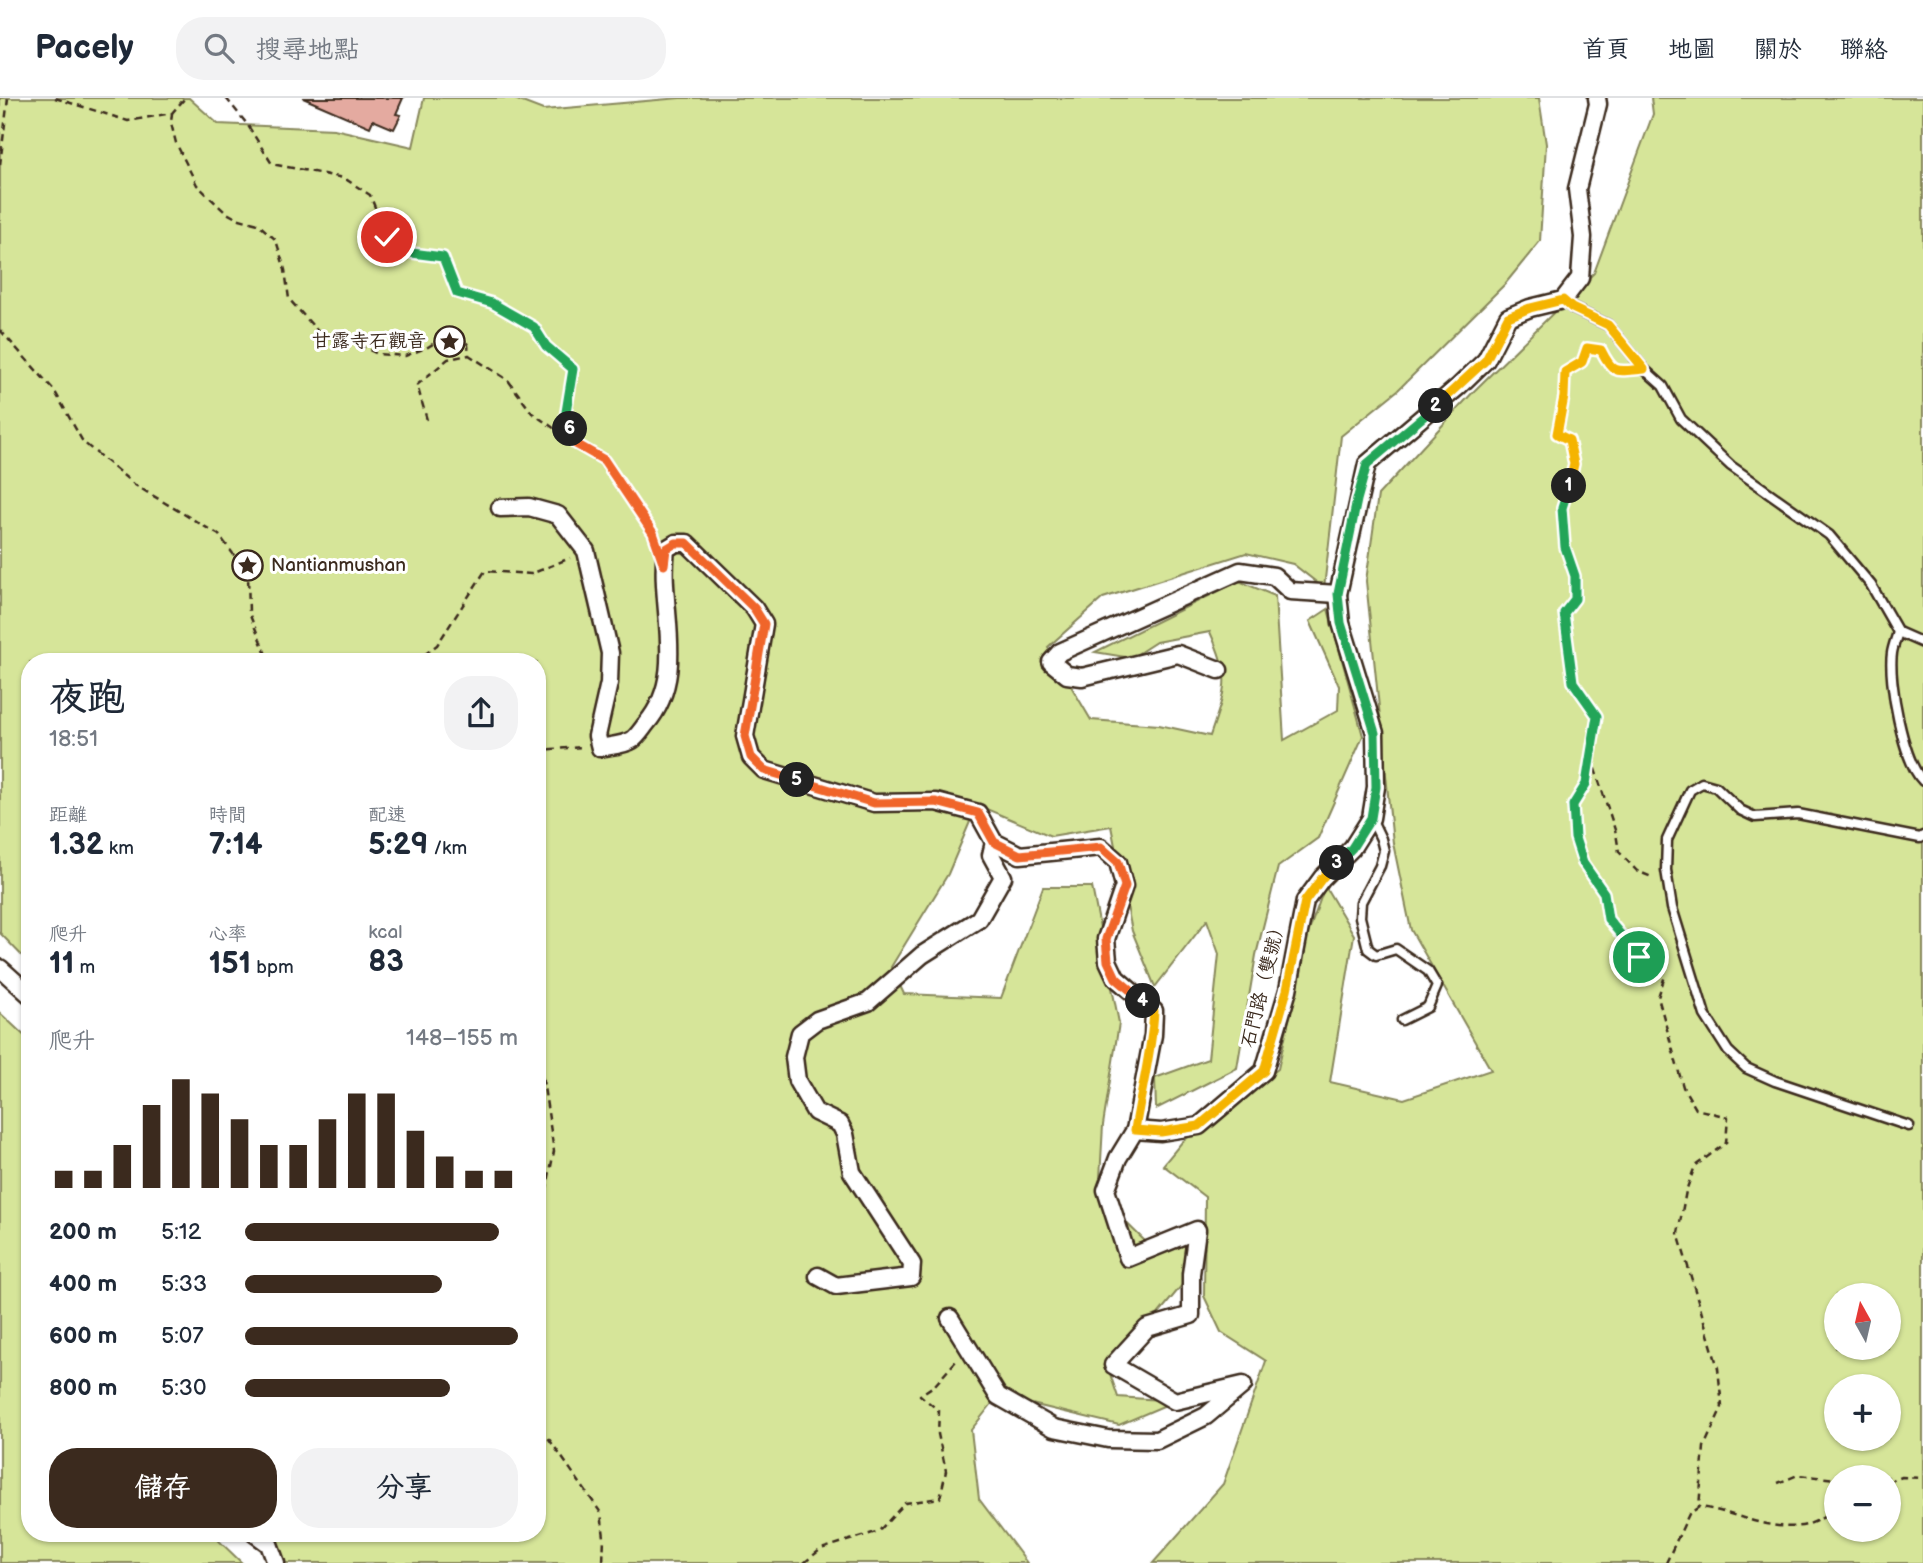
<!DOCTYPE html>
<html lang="zh-TW">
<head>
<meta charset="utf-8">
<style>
	body { margin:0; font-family:"Balsamiq Sans","LXGW WenKai TC",sans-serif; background:#f2f2f3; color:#1f2937; height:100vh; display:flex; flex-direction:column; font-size:26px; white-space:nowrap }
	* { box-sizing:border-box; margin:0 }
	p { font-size:23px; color:#747a83 }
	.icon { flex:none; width:38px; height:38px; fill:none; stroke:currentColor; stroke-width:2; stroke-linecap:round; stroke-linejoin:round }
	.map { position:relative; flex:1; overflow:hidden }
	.panel { position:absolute; left:21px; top:555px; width:525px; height:889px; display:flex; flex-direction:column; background:#fff; border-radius:28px; box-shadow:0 2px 5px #0004 }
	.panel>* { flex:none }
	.needle { width:46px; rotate:352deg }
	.tools { position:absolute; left:1824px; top:1185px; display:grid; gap:14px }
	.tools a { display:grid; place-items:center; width:77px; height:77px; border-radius:50%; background:#fff; box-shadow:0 2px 5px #0004; font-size:35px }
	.pin { position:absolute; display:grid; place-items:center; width:60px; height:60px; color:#fff; margin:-30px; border:4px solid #fff; border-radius:50%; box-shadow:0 2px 7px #0007 }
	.km { position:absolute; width:35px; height:35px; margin:-18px; border-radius:50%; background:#222; color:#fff; font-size:19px; line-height:35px; text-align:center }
	.round { display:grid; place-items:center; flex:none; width:74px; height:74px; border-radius:28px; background:#f2f2f3 }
	.headline { display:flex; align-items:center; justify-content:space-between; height:119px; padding:0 28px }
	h1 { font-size:38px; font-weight:800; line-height:52px }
	.figures { display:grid; grid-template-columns:repeat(3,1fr); gap:10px; height:119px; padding:7px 28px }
	.figures div { display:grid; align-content:center }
	.figures b { font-size:30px; font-weight:800 }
	.figures small { font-size:19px; font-weight:400 }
	.figures p { font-size:19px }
	.chart { height:196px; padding:14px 28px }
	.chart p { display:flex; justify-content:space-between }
	.chart svg { width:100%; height:126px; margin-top:7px; stroke:#3b2a1e; stroke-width:6 }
	.button { display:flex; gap:14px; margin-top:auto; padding:14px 28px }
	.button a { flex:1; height:80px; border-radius:28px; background:#3b2a1e; color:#fff; font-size:28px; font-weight:800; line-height:80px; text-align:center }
	.button a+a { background:#f2f2f3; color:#1f2937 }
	ul { padding:0 28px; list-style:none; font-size:23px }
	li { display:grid; grid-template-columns:112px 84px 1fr; align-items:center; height:52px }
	li i { height:18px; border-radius:9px; background:#3b2a1e }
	header { display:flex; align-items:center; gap:42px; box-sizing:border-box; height:98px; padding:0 35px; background:#fff; border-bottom:2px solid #e0e1e3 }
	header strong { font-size:33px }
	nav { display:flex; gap:38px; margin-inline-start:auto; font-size:24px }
	.search { width:490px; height:63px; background:#f2f2f3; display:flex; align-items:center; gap:18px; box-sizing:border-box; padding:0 24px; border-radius:28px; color:#747a83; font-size:26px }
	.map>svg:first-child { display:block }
	.green { fill:#d6e599; stroke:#88885c; stroke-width:2; fill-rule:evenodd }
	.building { fill:#e4aaa0; stroke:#3b2a1e; stroke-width:2 }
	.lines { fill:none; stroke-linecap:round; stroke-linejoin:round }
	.lane-casing { stroke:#3b2a1e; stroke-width:13 }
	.street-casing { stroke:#3b2a1e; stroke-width:21 }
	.path { stroke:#3b2a1e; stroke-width:2.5; stroke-dasharray:7 5; stroke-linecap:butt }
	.lane { stroke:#fff; stroke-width:8 }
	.street { stroke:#fff; stroke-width:16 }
	.split-1-casing { stroke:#fff; stroke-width:14 }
	.split-2-casing { stroke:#fff; stroke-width:14 }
	.split-3-casing { stroke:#fff; stroke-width:14 }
	.split-4-casing { stroke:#fff; stroke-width:14 }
	.split-5-casing { stroke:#fff; stroke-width:14 }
	.split-6-casing { stroke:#fff; stroke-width:14 }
	.split-7-casing { stroke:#fff; stroke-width:14 }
	.split-1 { stroke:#22a559; stroke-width:9 }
	.split-2 { stroke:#f5b400; stroke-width:9 }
	.split-3 { stroke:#22a559; stroke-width:9 }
	.split-4 { stroke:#f5b400; stroke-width:9 }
	.split-5 { stroke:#f0652b; stroke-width:9 }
	.split-6 { stroke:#f0652b; stroke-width:9 }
	.split-7 { stroke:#22a559; stroke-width:9 }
	.labels { text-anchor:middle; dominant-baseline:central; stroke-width:6; stroke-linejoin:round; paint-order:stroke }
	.poi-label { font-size:19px; fill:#3b2a1e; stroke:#fff; text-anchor:end }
	.street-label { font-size:19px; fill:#3b2a1e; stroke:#fff }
</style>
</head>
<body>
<header>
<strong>Pacely</strong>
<div class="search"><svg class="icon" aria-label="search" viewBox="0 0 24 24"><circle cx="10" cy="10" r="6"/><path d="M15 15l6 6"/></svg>搜尋地點</div>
<nav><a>首頁</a><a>地圖</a><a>關於</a><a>聯絡</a></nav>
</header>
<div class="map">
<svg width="1923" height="1465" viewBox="0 0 1923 1465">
	<rect width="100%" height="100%" fill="#fff"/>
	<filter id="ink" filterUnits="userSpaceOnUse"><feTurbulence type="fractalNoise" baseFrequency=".0143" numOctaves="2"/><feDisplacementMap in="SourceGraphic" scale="14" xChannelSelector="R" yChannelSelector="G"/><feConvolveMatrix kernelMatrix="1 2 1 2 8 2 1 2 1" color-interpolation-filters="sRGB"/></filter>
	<g filter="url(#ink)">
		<!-- green -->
		<g class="green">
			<path d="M0,0H189L218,26L334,31L413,49L424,0H512L543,12L680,0H1539L1546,46L1540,143L1505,186L1398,292L1341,338L1324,490L1293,466L1246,455L1103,500L1048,549L1091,622L1159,627L1210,638C1226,590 1232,582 1210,534L1156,544L1131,560L1095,554L1239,483L1275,498L1284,642L1338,612L1339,588L1310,523L1328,511L1363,638L1318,740L1278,769L1256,857L1237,970L1156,1011L1155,980L1208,961L1219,856L1207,822L1155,889L1132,833L1111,728L1051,738L977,707L948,776L891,869L904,896L1001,900L1043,789H1092L1119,925L1103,1027L1099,1098L1150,1148L1197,1132L1191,1176L1147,1230L1108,1270L1118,1299L1175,1303L1119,1327L998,1298L971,1332L979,1401L1027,1465H283L265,1435H537V564H30V866L0,835Z"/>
			<path d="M1651,0H1923V1465H1153L1223,1386L1266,1263L1221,1234L1204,1198L1205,1099L1163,1067L1182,1044L1278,971L1308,836L1325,788L1354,837L1330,984L1404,1001L1491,972L1411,832L1393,745L1366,483L1378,397L1475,292L1594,175L1653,16ZM1836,1197H1888V1250H1836ZM1836,1288H1888V1340H1836ZM1836,1379H1888V1432H1836Z"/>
			<path d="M0,915L30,943V1435H211L242,1465H0Z"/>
		</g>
		<!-- building -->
		<path class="building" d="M303,0H403L396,16L401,17L394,31L373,22L370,29Z"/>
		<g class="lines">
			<defs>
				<g id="lane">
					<path d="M1563,202L1572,210L1608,227L1644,271L1663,288L1681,321L1731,368L1829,437L1871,487L1898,534L1923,545"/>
					<path d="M1898,534C1896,541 1893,548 1892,555C1888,583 1903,663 1923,683"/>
					<path d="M1371,720L1381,741L1384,753L1380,768L1361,804L1360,819L1368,851L1376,857L1396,851L1428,873L1437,888L1428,909L1402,922"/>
					<path d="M1909,1028L1775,983L1746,970L1728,953L1705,917L1672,810L1666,772L1667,742L1690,692L1702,685L1716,689L1740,712L1755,719L1798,716L1920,740L1923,738"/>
				</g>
				<g id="street">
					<path d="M500,410L529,409L558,417L586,453L610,555L609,585L597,638L600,650C609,648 624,647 632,642C637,639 642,631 646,626C689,576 658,509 666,451L676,445H687L754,510L764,526L745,638L751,659L764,672L874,705L936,704L978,715L994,744L1020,757L1101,749L1118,764L1124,788L1106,841L1108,863L1116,880L1154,913L1153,937L1135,1032L1118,1060L1106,1092L1128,1160L1197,1132L1191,1176V1217L1147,1230L1113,1267L1175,1303L1243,1287L1206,1318L1157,1342L1108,1341L1054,1330L998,1298L950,1220"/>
					<path d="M1219,572L1178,556L1082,579L1067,577L1051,564L1060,554L1240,473L1274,478L1290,493L1338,496"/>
					<path d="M0,870L30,897"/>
					<path d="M1135,1032L1161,1034L1199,1028L1264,973L1288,892L1305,803L1322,780L1352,750L1371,720L1376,689L1375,635L1341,525L1338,496L1367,366L1458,289L1486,262L1508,219L1530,210L1563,202L1580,180L1583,139L1577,91L1598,6L1597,0"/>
					<path d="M818,1178L836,1188L911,1179L912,1166L852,1074L845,1036L840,1026L815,1014L797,983L794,959L800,935L817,922L868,904L922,857L979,821L1003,779L991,757L994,744"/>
					<path d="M254,1435L269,1446L276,1465"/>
				</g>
			</defs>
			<!-- lane casing -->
			<use href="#lane" class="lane-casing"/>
			<!-- street casing -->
			<use href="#street" class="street-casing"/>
			<!-- path -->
			<g class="path">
				<path d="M55,0L128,23L172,15L185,0"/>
				<path d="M226,0L247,26L272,66L344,80L370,97L387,139L412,155L443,159L457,195L492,205L534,228L546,248L573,271L565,320L576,346L604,362L655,440"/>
				<path d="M172,15L171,25L176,45L197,87L225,114L236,120L258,126L276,142L285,172L289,201L322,238L352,244L378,256L405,258L428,249L450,235L462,237L468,247L469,257L508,282L532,315L574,344"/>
				<path d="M0,67L8,0"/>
				<path d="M0,232L54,292L83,344L135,387L219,437L248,476L249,515L269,564"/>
				<path d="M1627,272C1611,274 1607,265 1601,252L1587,250L1582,264L1565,274L1564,299L1557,336L1569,342L1574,366L1568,392L1562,410L1565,449L1575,478V501L1564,515L1573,584L1597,618L1586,686L1573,707L1575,740L1583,765L1603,795L1608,822L1639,859L1661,866L1665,878L1658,899L1683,989L1696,1011L1728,1019L1726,1045L1695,1068L1686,1093L1678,1135L1718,1270L1722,1309L1704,1349L1699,1409"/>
				<path d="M427,322L417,287L448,261L469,257"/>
				<path d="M415,564L437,547L485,473L531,476L570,460"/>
				<path d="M537,652L583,649"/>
				<path d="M1591,659L1616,735L1619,754L1637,773L1654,780"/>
				<path d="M537,944L554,1053L545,1099L537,1113"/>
				<path d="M537,1336L549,1341L601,1415L604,1439L603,1465"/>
				<path d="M1888,1384L1902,1379L1923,1380"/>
				<path d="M1778,1385L1798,1377L1836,1381"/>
				<path d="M804,1465L821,1451L879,1433L905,1405L940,1400L946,1373L938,1336L939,1313L920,1297L935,1287L956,1263"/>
				<path d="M1666,1465L1689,1416L1699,1409C1733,1413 1771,1435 1806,1427C1816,1424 1827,1417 1836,1412"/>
			</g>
			<!-- lane -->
			<use href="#lane" class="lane"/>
			<!-- street -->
			<use href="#street" class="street"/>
		</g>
	</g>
	<g class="lines" filter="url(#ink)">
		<defs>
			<path id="split-1" d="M1569,388L1562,410L1565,449L1575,478V501L1564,515L1573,584L1597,618L1586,686L1573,707L1575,740L1583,765L1604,795L1608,821L1639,859"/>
			<path id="split-2" d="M1436,308L1486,262L1508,219L1530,210L1563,202L1572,210L1608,227L1644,271C1617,273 1614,278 1601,252L1587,250L1582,264L1565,274L1564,299L1557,336L1569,342L1574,366L1569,388"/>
			<path id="split-3" d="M1337,765L1352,750L1371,720L1376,689L1375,635L1341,525L1338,496L1357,402L1367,366L1436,308"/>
			<path id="split-4" d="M1143,903L1154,913C1152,953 1141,993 1135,1032L1161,1034L1199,1028L1264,973L1287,892L1305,803L1322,780L1337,765"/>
			<path id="split-5" d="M797,682L874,705L936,704L978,715L994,744L1020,757L1101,749L1118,764L1125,788L1106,841L1108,863L1116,880L1143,903"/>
			<path id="split-6" d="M570,331L576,346L604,362L653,435L664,467L666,451L676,445H687L754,510L764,526L745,638L751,659L764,672L797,682"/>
			<path id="split-7" d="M387,139L412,155L443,159L457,195L492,205L534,229L546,248L573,271L565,320L570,331"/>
		</defs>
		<!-- split-1 casing -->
		<use href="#split-1" class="split-1-casing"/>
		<!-- split-2 casing -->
		<use href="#split-2" class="split-2-casing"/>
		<!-- split-3 casing -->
		<use href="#split-3" class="split-3-casing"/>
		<!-- split-4 casing -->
		<use href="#split-4" class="split-4-casing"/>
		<!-- split-5 casing -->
		<use href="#split-5" class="split-5-casing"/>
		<!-- split-6 casing -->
		<use href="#split-6" class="split-6-casing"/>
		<!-- split-7 casing -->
		<use href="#split-7" class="split-7-casing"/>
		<!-- split-1 -->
		<use href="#split-1" class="split-1"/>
		<!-- split-2 -->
		<use href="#split-2" class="split-2"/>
		<!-- split-3 -->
		<use href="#split-3" class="split-3"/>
		<!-- split-4 -->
		<use href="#split-4" class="split-4"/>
		<!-- split-5 -->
		<use href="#split-5" class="split-5"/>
		<!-- split-6 -->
		<use href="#split-6" class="split-6"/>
		<!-- split-7 -->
		<use href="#split-7" class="split-7"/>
	</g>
	<!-- icons -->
	<defs>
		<symbol id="sight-ring" viewBox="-11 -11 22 22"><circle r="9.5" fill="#fff" stroke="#3b2a1e" stroke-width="1.5"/><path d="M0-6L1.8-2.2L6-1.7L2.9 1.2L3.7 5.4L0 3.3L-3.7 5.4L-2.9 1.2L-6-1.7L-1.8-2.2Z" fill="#3b2a1e"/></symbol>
	</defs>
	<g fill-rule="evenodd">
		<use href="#sight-ring" x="432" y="226" width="35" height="35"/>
		<use href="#sight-ring" x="230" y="450" width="35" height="35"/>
	</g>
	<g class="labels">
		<!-- poi labels -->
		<g class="poi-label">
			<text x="426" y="243">甘露寺石觀音</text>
			<text x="271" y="467" text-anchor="start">Nantianmushan</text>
		</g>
		<!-- street labels -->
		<g class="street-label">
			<text transform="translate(1264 885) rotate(-76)">石門路（雙號）</text>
		</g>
	</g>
</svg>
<div class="tools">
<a><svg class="needle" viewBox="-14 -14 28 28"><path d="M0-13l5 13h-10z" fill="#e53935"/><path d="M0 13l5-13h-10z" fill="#747a83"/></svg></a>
<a>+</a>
<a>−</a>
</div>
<div class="pin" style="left:1639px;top:859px;background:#1e9e55"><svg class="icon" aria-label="arrive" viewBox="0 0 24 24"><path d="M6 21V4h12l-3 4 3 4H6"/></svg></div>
<div class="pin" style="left:387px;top:139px;background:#d93025"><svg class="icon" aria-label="check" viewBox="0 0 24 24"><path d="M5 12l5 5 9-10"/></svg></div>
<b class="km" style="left:1569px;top:388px">1</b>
<b class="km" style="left:1436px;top:308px">2</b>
<b class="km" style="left:1337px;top:765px">3</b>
<b class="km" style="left:1143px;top:903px">4</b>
<b class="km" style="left:797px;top:682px">5</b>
<b class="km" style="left:570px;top:331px">6</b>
<section class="panel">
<div class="headline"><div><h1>夜跑</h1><p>18:51</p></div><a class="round"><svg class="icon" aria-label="share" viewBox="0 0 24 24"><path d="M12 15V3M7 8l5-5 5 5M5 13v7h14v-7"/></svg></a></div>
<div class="figures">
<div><p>距離</p><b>1.32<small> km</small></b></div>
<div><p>時間</p><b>7:14</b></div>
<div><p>配速</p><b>5:29<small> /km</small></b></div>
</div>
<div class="figures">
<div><p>爬升</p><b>11<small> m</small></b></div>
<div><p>心率</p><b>151<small> bpm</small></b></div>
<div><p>kcal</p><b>83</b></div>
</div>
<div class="chart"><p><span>爬升</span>148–155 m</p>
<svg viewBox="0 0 160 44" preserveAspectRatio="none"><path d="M5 44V38M15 44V38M25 44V29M35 44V15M45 44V6M55 44V11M65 44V20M75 44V29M85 44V29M95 44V20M105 44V11M115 44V11M125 44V24M135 44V33M145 44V38M155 44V38"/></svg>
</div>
<ul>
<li><b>200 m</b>5:12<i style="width:93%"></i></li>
<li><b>400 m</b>5:33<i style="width:72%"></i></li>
<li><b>600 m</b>5:07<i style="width:100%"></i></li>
<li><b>800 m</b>5:30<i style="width:75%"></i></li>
</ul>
<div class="button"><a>儲存</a><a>分享</a></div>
</section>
</div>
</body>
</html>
